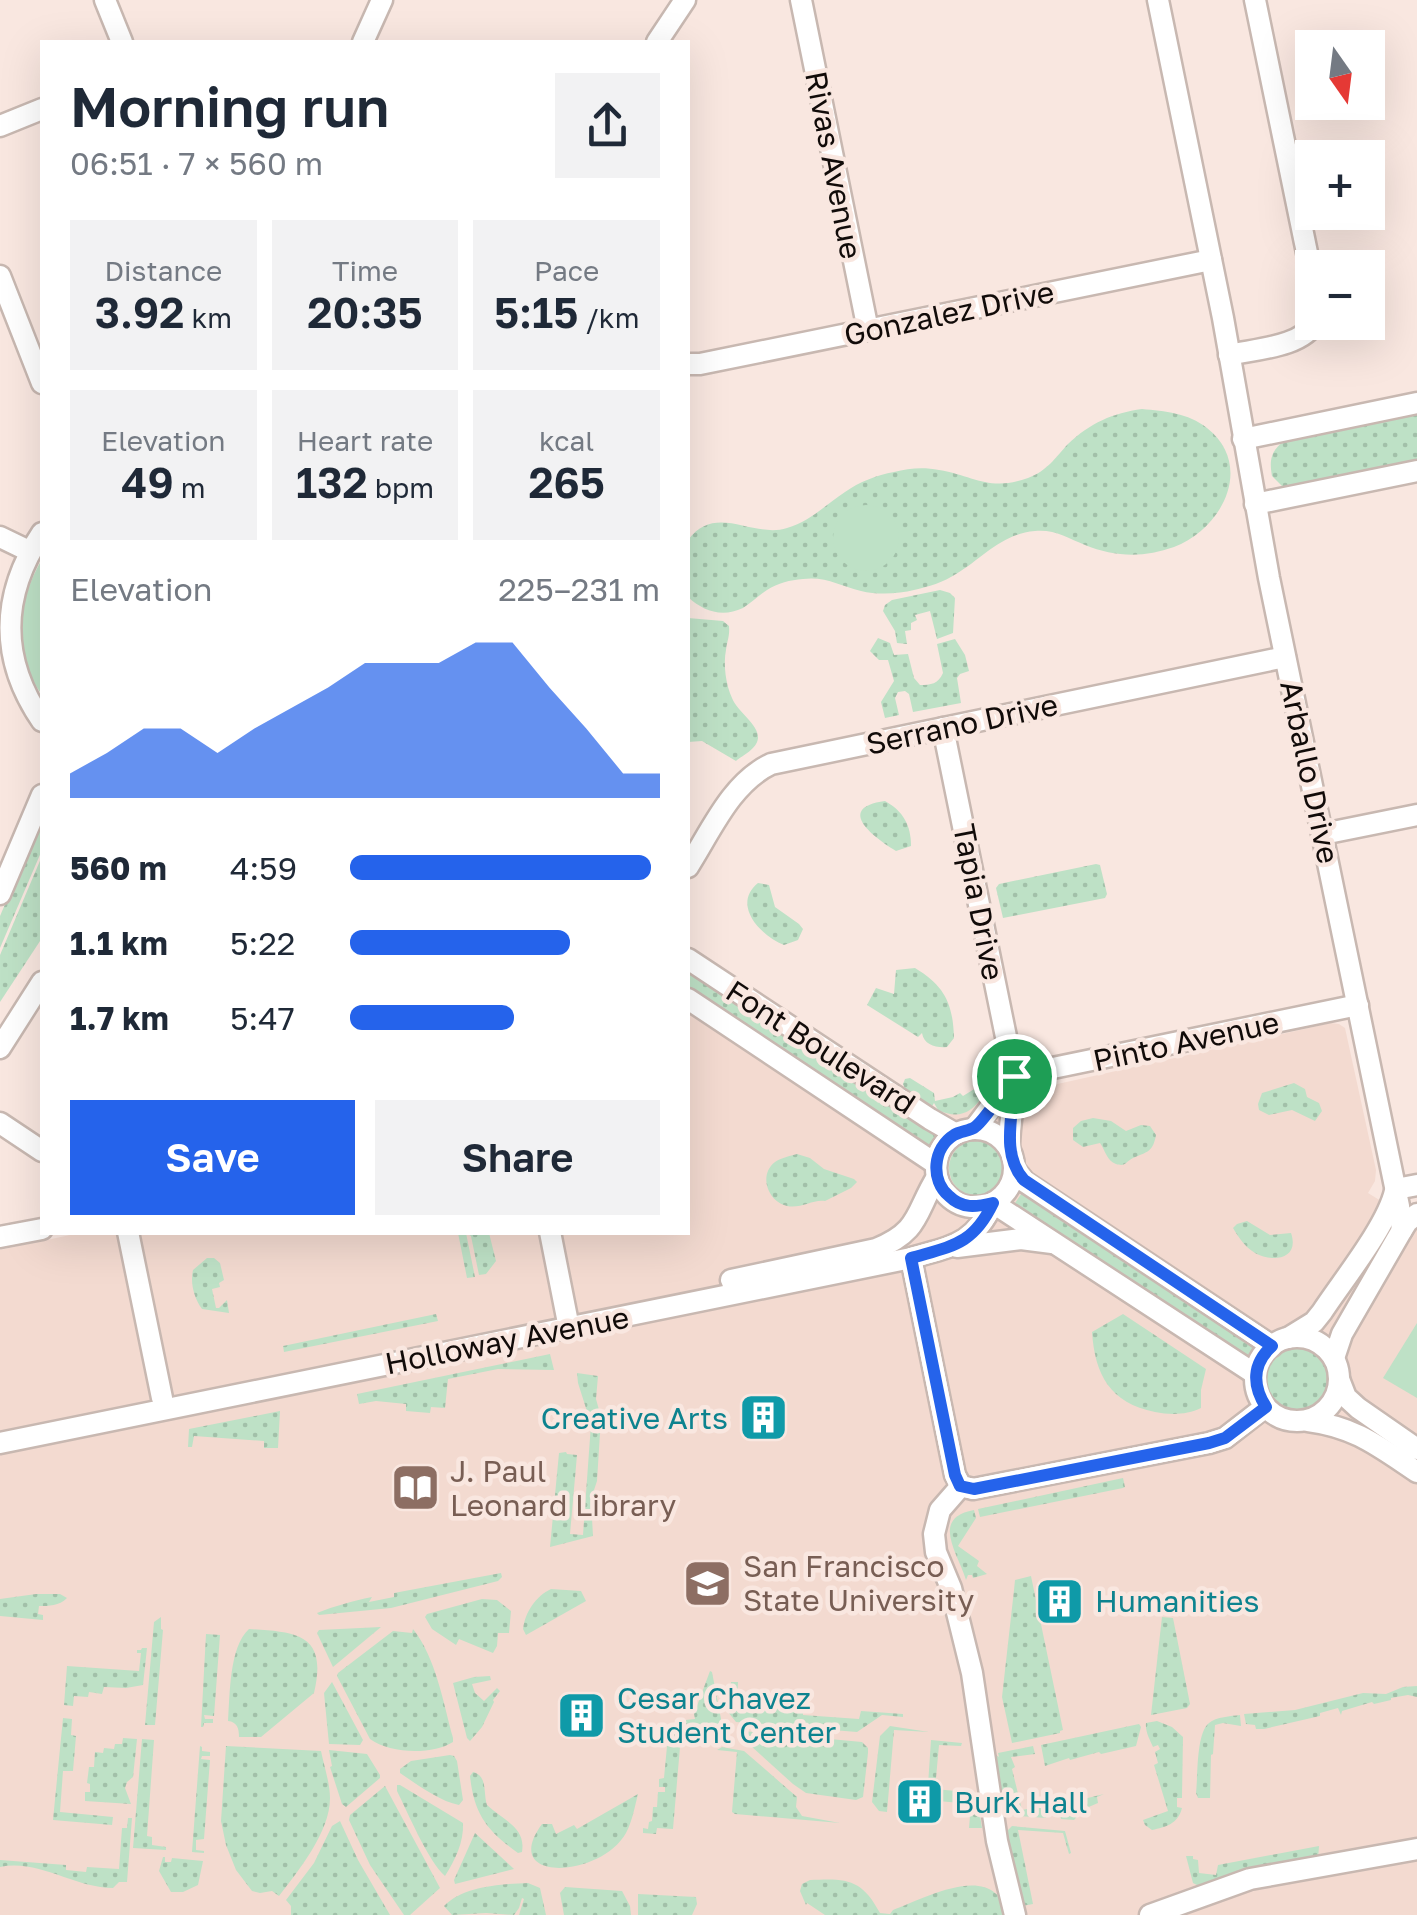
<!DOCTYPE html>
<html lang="en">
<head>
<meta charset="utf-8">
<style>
	body { margin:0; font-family:"Golos Text",sans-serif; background:#f2f2f3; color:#1f2937; height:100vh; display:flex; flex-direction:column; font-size:38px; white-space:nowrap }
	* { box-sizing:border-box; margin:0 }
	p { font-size:32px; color:#747a83 }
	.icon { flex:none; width:55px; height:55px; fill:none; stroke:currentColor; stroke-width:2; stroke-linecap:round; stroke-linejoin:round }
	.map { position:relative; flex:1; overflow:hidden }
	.sheet { position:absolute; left:40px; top:40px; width:650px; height:1195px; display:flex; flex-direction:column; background:#fff; border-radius:0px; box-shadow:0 10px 40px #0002 }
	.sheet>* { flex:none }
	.needle { width:65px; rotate:166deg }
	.fabs { position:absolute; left:1295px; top:30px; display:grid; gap:20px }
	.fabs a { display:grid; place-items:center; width:90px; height:90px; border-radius:0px; background:#fff; box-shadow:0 10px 40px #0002; font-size:50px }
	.pin { position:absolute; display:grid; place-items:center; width:85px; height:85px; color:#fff; margin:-42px; border:5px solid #fff; border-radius:50%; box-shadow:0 2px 10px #0007 }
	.round { display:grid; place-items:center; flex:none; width:105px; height:105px; border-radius:0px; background:#f2f2f3 }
	.overview { display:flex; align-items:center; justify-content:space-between; height:170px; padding:0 30px }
	h1 { font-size:55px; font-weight:600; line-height:75px }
	.stats { display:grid; grid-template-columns:repeat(3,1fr); gap:15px; height:170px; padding:10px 30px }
	.stats div { display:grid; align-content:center; border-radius:0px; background:#f2f2f3; text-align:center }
	.stats b { font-size:42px; font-weight:600 }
	.stats small { font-size:28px; font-weight:400 }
	.stats p { font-size:28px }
	.chart { height:280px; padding:20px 30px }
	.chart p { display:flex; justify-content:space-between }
	.chart svg { width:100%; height:180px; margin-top:10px; fill:#2563eb; opacity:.7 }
	.primary-button { display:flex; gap:20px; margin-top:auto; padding:20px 30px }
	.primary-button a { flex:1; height:115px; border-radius:0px; background:#2563eb; color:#fff; font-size:40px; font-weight:600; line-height:115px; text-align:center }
	.primary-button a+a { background:#f2f2f3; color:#1f2937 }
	ul { padding:0 30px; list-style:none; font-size:32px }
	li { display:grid; grid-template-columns:160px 120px 1fr; align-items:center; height:75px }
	li i { height:25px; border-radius:12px; background:#2563eb }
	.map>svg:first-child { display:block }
	.built { fill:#f3dad0 }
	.grass { fill:url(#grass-dots) }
	.park { fill:#bee1c6 }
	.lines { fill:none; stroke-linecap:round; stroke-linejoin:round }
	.minor-casing { stroke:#c8b8b1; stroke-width:25 }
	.minor { stroke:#fff; stroke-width:20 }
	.route-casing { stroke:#fff; stroke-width:20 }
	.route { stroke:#2563eb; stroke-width:12 }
	.labels { text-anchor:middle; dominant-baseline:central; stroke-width:9; stroke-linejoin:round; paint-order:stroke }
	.street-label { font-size:30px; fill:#110b09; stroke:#f9e7e0 }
	.culture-label { font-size:30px; fill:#0d838f; stroke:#f9e7e0; text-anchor:start }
	.education-label { font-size:30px; fill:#785e54; stroke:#f9e7e0; text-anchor:start }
</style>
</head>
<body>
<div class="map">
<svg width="1417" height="1915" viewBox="0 0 1417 1915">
	<defs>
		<pattern id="grass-dots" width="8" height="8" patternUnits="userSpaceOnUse" patternTransform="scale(2.5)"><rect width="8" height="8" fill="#bee1c6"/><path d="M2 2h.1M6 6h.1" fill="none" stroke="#a2c0a9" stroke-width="1.8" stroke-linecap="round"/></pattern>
	</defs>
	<rect width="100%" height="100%" fill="#f9e7e0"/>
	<!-- built -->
	<path class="built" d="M688,1004L912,1151L924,1142L946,1109L1331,1023L1339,1024L1345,1028L1376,1170L1375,1181L1368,1193L1417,1223V1915H0V1250L84,1232H688Z"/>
	<!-- grass -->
	<g class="grass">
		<path d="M1142,409C1165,411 1188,413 1207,428C1255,466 1222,529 1174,547C1144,558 1114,557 1085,545C1068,538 1054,529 1035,531C1001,534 983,558 956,574C944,582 928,587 914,590C899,594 877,595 861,591C841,586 825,576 803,579C790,580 778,583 767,590C759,595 751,603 743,608C722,618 703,611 688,597V540C716,502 753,539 787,528C811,521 825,505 845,492C859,482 877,475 894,472C909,468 924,467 939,470C975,476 989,492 1028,478C1047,471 1055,458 1068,444C1090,423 1113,413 1142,409Z"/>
		<path d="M1417,413V464L1295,489L1283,487L1272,476C1269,460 1271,451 1284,441Z"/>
		<path d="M940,590L950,593L955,598L953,633L937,639L930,611L915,615L917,620L911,623V630L905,631L907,644L897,643L895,631L883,611L885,605L892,600Z"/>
		<path d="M688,618L723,621L729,626C730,636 727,641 726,650C723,665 726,685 732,698C737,711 759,725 758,738C757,749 743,755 736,761L702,741L688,742Z"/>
		<path d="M878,638L890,643L894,655L908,654L914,678L920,685C931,685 938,684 943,673L937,644L955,639L965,655L969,671L960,674L957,678L961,703L913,712L909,694L905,691L898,692L895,698L899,715L885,718L881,702L894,681L888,660H879L870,651Z"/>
		<path d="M885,801C903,811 911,825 911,846L896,851C876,839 833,808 885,801Z"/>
		<path d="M42,818V850L0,948V916Z"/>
		<path d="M42,856V938L0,1002V955Z"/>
		<path d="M1096,864L1100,865L1107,894L1105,898L1003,918L996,888L999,884Z"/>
		<path d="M758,883L769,885L775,907L799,924L803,929L798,940L784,945C761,936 731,905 758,883Z"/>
		<path d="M688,968L939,1133L929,1148L688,987Z"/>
		<path d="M915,968C945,986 953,1004 954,1038L947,1047C936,1048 924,1045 922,1033L918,1037L867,1005L876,988L894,994L896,970Z"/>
		<path d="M910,1078L934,1093L935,1101L953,1097L960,1093L963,1096L976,1088L982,1097C971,1114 957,1119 938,1110L934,1103L931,1108L907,1093L903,1084L905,1079Z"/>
		<path d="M1294,1083L1305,1089L1307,1097L1319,1103L1322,1111L1315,1121L1292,1110L1269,1115L1259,1110L1258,1104L1262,1093Z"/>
		<path d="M1093,1118L1111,1121L1126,1131L1141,1125L1150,1126L1156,1135C1153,1152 1147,1152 1133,1158C1125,1162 1126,1167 1116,1164C1107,1161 1105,1150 1100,1143L1083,1147L1073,1140V1128L1081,1121Z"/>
		<circle cx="977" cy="1168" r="28"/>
		<path d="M797,1154L810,1158L824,1169L854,1179L857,1182L851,1188L825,1201C813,1199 801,1209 787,1206C768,1202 758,1175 775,1162C781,1158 790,1156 797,1154Z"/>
		<path d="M1024,1190L1257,1342L1247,1357L1016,1205L1015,1203Z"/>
		<path d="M1247,1221L1270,1235L1291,1233C1300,1259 1273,1263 1255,1253C1245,1247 1239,1238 1233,1228L1237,1224Z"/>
		<path d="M458,1233H489L496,1261L486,1274L479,1275L471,1236L466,1233L475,1277L467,1278Z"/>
		<path d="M207,1258H214L220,1263L224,1280L219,1283L220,1287L212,1289L216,1308H219L227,1300L229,1313L202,1309C194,1298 190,1283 193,1270Z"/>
		<path d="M436,1314L438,1321L284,1352L283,1346Z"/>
		<path d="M1123,1314L1206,1369L1201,1390V1408C1187,1415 1170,1415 1155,1412C1110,1403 1095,1375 1092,1332Z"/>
		<path d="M1297,1347C1365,1357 1312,1444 1274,1401C1254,1378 1273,1352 1297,1347Z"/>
		<path d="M550,1354L554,1370L498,1369L448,1379L445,1408L431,1407L430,1413L406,1411V1404L376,1401L359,1404L357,1394Z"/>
		<path d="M577,1373L598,1376L596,1399L601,1417L597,1481L594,1490L596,1492L593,1507L595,1510L592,1518L593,1536L550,1547L559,1453L566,1452L567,1454L577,1455L570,1534L583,1535L591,1424L578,1383Z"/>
		<path d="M280,1411L278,1448H264V1441L194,1436L192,1447H188L189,1429Z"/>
		<path d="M1123,1478L1125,1487L1123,1488L980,1517L978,1509Z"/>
		<path d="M974,1510L976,1518L958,1546L979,1561L977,1566L987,1574L973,1578L972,1575H968L966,1580C958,1553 930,1518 974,1510Z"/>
		<path d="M501,1573L502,1577L498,1581L391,1608L319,1615L317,1613C335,1606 352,1601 372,1597L369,1602L394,1597V1593Z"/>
		<path d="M1031,1576L1063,1730L1060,1731V1733L1012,1743L1002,1697L1014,1590L1015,1580Z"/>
		<path d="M551,1589L581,1591L586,1601L526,1635L523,1629C525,1612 536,1596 551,1589Z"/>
		<path d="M36,1594H60L67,1598C59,1606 49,1606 39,1606L38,1614L43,1615V1620L0,1616V1599Z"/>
		<path d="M482,1599L497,1600L511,1611L509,1633H498L497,1646L493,1653L459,1639L456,1645L432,1629L425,1617L427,1614Z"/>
		<path d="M161,1617V1629L163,1630L155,1725H145L154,1622Z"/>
		<path d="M1162,1617L1173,1618L1190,1704L1187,1708L1151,1715Z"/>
		<path d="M381,1627L333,1667L317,1633L319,1630Z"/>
		<path d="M249,1629C297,1632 328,1634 314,1693L261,1737H239C239,1728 237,1722 228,1721C230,1695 229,1647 249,1629Z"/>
		<path d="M413,1629C436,1658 443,1702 453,1738V1742C433,1755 390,1754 370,1739L337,1676L338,1673L393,1631L412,1633Z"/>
		<path d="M206,1634L220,1635L214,1716L204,1715L205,1719H213V1723H204L203,1727H201Z"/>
		<path d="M142,1648H147L143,1685L126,1688L104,1687L102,1694L89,1692L88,1697L74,1696L73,1706L64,1705L67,1666L139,1671L141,1653H137V1650H141Z"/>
		<path d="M710,1671L712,1672L722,1724L711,1731L707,1738L690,1742L689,1739L672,1738L676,1721L695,1719L694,1714Z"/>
		<path d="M490,1676L491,1680L472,1684L475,1693L484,1701L497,1688L500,1691L493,1700L494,1702L482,1727L470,1741L467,1738L453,1683L474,1677Z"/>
		<path d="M332,1682L363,1740L360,1745L329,1744L324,1693Z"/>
		<path d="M731,1682H738L737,1701L803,1706V1715L859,1719L861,1711L903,1714V1717L882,1715L857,1732L736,1722L728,1712Z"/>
		<path d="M1417,1686V1697L1408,1695L1391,1698V1700L1374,1704L1372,1702L1342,1711L1341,1715L1338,1708L1320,1713V1716L1264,1729H1256L1255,1725L1246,1724L1244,1714L1295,1710L1363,1693L1386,1694L1403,1687Z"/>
		<path d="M1240,1715L1241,1726L1223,1723L1215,1725L1213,1754L1211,1755L1210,1798H1198L1196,1793C1198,1777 1196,1733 1209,1723C1216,1717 1231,1716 1240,1715Z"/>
		<path d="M63,1718L72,1719L71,1735L76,1736L73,1771H63L60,1812L113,1817L112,1825L53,1820Z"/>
		<path d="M1157,1721L1172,1727L1183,1737L1182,1796V1798H1177V1807L1182,1808C1178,1824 1166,1827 1152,1830L1145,1825L1143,1820L1168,1811L1154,1765L1158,1763L1155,1752L1160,1749L1158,1745L1153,1747C1150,1740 1145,1732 1146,1723Z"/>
		<path d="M1139,1724L1141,1727L1136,1746L1101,1754L1099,1752L1070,1760L1069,1758L1045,1766L1041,1745Z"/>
		<path d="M890,1726L929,1732L894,1730L887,1812L879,1811L872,1802L880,1736Z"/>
		<path d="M743,1731L862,1742L868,1748V1753L863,1797L856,1800L806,1793L793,1784L741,1737Z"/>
		<path d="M123,1738L137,1739L133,1777L127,1782L125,1788L131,1804L85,1801V1792H90V1784L87,1783L89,1767H94L95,1752L103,1753L104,1748L114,1749L115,1744H122Z"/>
		<path d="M142,1739L154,1740L147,1836L152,1837V1845L166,1847V1850L133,1848Z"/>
		<path d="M931,1740L962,1743L961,1746L939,1745L935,1789L966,1792L977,1797L982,1828H969L971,1804L927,1800Z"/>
		<path d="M200,1746L202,1747V1751L210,1752V1756H202L201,1759L210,1760L204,1839L196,1840V1850L204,1851V1853L192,1852Z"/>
		<path d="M226,1746L321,1751C324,1766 330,1783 330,1798C330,1832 299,1870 279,1896L272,1891L260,1893L252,1891L236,1870L226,1845L221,1821Z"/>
		<path d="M667,1746L680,1747L673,1829L657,1828L656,1834L643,1833V1828L648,1829L649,1822L652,1821L653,1807H657L658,1792H665V1787H659V1779L664,1778Z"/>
		<path d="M1033,1746L1035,1754L1011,1757L1015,1767L1012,1769L1022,1810L1053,1804L1055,1806L1104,1794L1097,1797L1098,1803L1084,1809L1074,1820L1061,1819L1060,1814L1047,1813L1046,1818L1005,1815L996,1755L999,1757L998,1753Z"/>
		<path d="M722,1747L744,1751L797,1797L796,1807L802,1816L840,1823L735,1814L732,1812L737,1752L717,1750Z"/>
		<path d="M329,1750L367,1754L380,1775V1778L346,1807L342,1804L330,1767L332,1766Z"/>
		<path d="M450,1755L454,1756L457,1761L463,1800L459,1805C439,1801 418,1785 400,1773V1769L411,1761Z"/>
		<path d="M473,1772C488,1776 483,1793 487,1805C504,1821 526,1827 522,1852L518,1853C487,1831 474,1814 470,1776Z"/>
		<path d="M397,1785H400L463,1823C464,1842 455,1860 445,1876C428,1861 408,1813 397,1791Z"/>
		<path d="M385,1786L440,1888L410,1915H404L370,1865L349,1820L350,1815Z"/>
		<path d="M638,1794C635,1806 632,1822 626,1833C601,1878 498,1884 542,1824H552L556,1834L574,1825L577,1829Z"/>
		<path d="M128,1818H132L127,1882H119L113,1888C74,1888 39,1859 0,1867V1860L66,1865V1870L86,1872L87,1867L119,1869L122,1828H127Z"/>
		<path d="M340,1821L358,1860L390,1915H291V1906L286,1900L314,1863L332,1826Z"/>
		<path d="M1012,1826L1065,1831L1071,1853L1069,1854L1063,1833L1018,1830L1033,1904L1022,1906L1007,1831Z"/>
		<path d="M475,1833L514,1869L455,1884L454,1880Z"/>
		<path d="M1319,1846L1318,1859L1201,1887L1193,1883L1186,1856H1193V1859L1198,1860L1199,1873L1216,1875L1218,1865Z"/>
		<path d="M163,1857H165V1862H171L172,1858L203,1861L198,1885L183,1892H171L159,1871Z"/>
		<path d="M810,1880C847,1878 862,1879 880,1913L890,1914L893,1910C918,1901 971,1872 995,1893C1002,1898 1003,1908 1006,1915H825L807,1903L806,1905L800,1891L802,1884Z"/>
		<path d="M528,1883L540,1888L546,1915H519L524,1899L522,1898L519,1908L514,1915L486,1913L452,1915L444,1906C463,1886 501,1884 528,1883Z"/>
		<path d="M565,1887L622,1891L630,1906L631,1915H564L560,1893Z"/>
		<path d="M638,1894L696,1897L697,1904L692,1915H638Z"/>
	</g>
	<!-- park -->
	<g class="park">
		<circle cx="866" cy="538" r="33"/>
		<path d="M42,559V695C11,653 17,602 42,559Z"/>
		<path d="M1417,1323V1398L1383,1378Z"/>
	</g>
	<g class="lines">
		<defs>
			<g id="minor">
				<path d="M105,0L122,42"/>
				<path d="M801,0L868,330"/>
				<path d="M1158,0L1223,318L1269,578L1399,1206L1402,1230"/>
				<path d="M1255,0L1312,277"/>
				<path d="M363,42L382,0"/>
				<path d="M657,42L685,0"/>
				<path d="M0,126L42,109"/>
				<path d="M0,276L42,383"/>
				<path d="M1229,355C1255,349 1303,347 1315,322"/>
				<path d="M688,364H700L1211,260"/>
				<path d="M1243,439L1417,403"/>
				<path d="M1255,504L1417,471"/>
				<path d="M42,533C0,596 0,660 42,721"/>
				<path d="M0,537L29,551"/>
				<path d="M943,728L1014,1076C1015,1101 1009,1124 1009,1148"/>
				<path d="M1323,834L1417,815"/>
				<path d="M688,867C711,831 731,783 771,764L1285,657"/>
				<path d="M0,894L42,795"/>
				<path d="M688,959L930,1119L956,1134"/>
				<path d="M688,999L936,1164"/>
				<path d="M0,1048L42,982"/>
				<path d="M1014,1076L1358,1005"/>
				<path d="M0,1123L42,1151"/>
				<circle cx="975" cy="1168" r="39"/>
				<path d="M974,1129L1014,1076"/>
				<path d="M1015,1170L1025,1182L1272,1346"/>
				<path d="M1396,1189L1417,1185"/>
				<path d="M993,1203L1255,1374"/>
				<path d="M128,1232L162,1398"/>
				<path d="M550,1232L569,1328"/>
				<path d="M0,1237L42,1229"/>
				<path d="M957,1247L1021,1239L1052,1243"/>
				<path d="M911,1258L955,1475L961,1486L973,1489L1209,1443L1225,1438L1265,1407"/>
				<path d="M731,1280L876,1249C921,1231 915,1212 937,1177"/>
				<circle cx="1297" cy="1379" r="42"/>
				<path d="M1288,1338L1314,1322L1322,1312C1343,1280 1387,1226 1395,1191"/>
				<path d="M1334,1358L1342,1334L1402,1230L1407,1222L1417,1214"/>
				<path d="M1339,1379L1346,1397L1358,1408L1417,1449"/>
				<path d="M1308,1421C1355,1427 1378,1446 1417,1472"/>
				<path d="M0,1443L911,1258C952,1246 974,1245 993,1203"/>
				<path d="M961,1486L940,1510L934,1534L936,1552L951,1588L972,1673L997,1841L1015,1915"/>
				<path d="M1150,1915L1250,1879L1417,1849"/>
			</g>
		</defs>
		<!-- minor casing -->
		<use href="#minor" class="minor-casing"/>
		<!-- minor -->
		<use href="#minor" class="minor"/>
	</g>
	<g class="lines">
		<defs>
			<path id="route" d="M1014,1076C1015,1111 999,1152 1024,1180L1272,1346C1252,1364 1252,1385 1266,1407L1225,1438L1209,1443L974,1489L960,1486L955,1475L911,1258C952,1246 973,1245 993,1203C976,1207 962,1209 949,1196C930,1180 933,1148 954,1135C960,1131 970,1131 975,1127C986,1119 1004,1089 1014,1076Z"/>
		</defs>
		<!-- route casing -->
		<use href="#route" class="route-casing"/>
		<!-- route -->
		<use href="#route" class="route"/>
	</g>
	<!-- icons -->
	<defs>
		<symbol id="building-square" viewBox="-11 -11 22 22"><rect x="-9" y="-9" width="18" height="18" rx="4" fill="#0f9aa8" stroke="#f9e7e0"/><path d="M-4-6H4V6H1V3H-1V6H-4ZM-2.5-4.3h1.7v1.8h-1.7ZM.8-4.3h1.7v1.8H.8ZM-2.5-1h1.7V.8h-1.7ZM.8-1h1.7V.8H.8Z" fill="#fff"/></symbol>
		<symbol id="library-square" viewBox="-11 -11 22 22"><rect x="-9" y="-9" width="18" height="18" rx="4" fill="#8d6e63" stroke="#f9e7e0"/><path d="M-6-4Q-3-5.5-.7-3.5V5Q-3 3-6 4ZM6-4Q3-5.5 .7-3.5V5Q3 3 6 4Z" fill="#fff"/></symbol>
		<symbol id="university-square" viewBox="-11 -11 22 22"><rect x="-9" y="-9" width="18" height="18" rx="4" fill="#8d6e63" stroke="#f9e7e0"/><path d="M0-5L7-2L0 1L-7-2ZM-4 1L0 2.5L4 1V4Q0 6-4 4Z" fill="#fff"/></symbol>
	</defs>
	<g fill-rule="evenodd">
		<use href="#building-square" x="736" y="1390" width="55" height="55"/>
		<use href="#library-square" x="388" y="1460" width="55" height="55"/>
		<use href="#university-square" x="680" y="1556" width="55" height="55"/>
		<use href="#building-square" x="1032" y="1574" width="55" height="55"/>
		<use href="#building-square" x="554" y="1688" width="55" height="55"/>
		<use href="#building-square" x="892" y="1774" width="55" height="55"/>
	</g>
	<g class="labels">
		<!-- street labels -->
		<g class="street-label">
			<text transform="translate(834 165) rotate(79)">Rivas Avenue</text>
			<text transform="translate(949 313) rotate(-12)">Gonzalez Drive</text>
			<text transform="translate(962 724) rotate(-12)">Serrano Drive</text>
			<text transform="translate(1310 772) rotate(78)">Arballo Drive</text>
			<text transform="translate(979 902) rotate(79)">Tapia Drive</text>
			<text transform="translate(1186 1041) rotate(-12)">Pinto Avenue</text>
			<text transform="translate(821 1047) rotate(33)">Font Boulevard</text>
			<text transform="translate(507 1340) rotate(-11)">Holloway Avenue</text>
		</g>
		<!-- culture labels -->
		<g class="culture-label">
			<text x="728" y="1418" text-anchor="end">Creative Arts</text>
			<text x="1095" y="1601">Humanities</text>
			<text x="617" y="1698">Cesar Chavez<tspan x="617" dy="34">Student Center</tspan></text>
			<text x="954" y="1802">Burk Hall</text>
		</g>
		<!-- education labels -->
		<g class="education-label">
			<text x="450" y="1471">J. Paul<tspan x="450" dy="34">Leonard Library</tspan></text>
			<text x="743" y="1566">San Francisco<tspan x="743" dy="34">State University</tspan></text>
		</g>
	</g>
</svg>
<div class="fabs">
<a><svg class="needle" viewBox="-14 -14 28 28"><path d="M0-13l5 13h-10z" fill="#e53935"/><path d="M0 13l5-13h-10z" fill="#747a83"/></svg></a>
<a>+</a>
<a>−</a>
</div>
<div class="pin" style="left:1014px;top:1076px;background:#1e9e55"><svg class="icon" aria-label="arrive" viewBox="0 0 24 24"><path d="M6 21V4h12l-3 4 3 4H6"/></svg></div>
<section class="sheet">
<div class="overview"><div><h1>Morning run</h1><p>06:51 · 7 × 560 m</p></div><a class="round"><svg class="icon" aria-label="share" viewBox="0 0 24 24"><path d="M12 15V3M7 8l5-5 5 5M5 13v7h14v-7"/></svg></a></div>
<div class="stats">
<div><p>Distance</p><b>3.92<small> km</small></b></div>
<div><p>Time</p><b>20:35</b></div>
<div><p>Pace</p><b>5:15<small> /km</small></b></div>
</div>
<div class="stats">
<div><p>Elevation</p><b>49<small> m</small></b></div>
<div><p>Heart rate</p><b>132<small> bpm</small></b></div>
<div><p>kcal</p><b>265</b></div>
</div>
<div class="chart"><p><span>Elevation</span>225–231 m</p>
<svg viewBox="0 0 160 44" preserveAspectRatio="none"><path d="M0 44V38L10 33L20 27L30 27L40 33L50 27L60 22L70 17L80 11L90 11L100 11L110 6L120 6L130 17L140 27L150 38L160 38V44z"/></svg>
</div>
<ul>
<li><b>560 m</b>4:59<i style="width:97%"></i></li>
<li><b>1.1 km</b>5:22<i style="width:71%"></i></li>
<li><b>1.7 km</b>5:47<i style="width:53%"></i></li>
</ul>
<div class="primary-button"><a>Save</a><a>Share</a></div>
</section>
</div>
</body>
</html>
